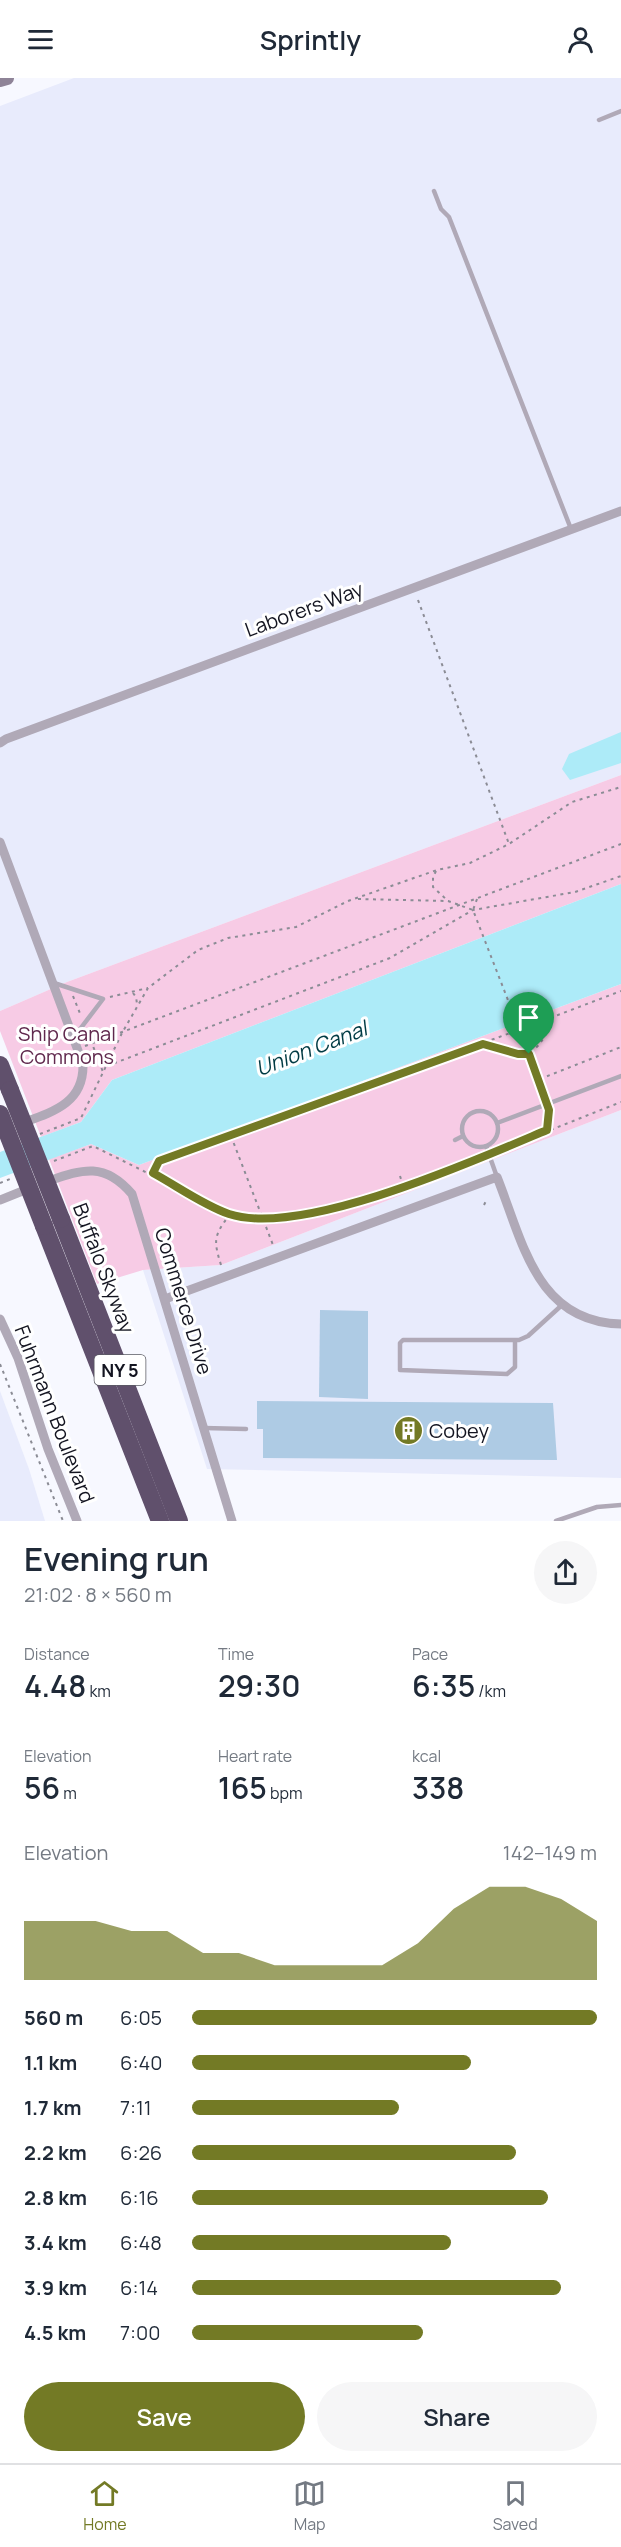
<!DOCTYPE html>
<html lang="en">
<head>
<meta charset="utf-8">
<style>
	body { margin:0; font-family:Manrope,sans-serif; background:#f6f6f7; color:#1f2937; height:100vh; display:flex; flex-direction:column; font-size:22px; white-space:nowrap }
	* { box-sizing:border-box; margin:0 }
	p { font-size:20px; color:#747a83 }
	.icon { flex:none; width:33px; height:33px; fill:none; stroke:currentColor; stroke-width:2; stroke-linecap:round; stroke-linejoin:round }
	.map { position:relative; height:1443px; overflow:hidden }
	.sheet { display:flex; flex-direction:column; background:#fff; flex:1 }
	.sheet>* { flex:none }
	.pin { position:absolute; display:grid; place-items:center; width:51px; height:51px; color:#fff; margin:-62px -26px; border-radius:50% 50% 50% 0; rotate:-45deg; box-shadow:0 0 6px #0007 }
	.pin .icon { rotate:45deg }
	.round { display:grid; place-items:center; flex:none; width:63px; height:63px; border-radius:32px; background:#f6f6f7 }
	.head { display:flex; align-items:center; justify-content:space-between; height:102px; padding:0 24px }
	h1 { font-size:33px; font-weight:600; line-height:45px }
	.figures { display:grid; grid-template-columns:repeat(3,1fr); gap:9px; height:102px; padding:6px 24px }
	.figures div { display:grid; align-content:center }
	.figures b { font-size:30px; font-weight:600 }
	.figures small { font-size:16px; font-weight:400 }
	.figures p { font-size:16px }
	.chart { height:168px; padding:12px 24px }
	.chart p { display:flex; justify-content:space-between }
	.chart svg { width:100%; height:108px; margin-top:6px; fill:#737a25; opacity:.7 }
	.primary-button { display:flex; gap:12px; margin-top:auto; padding:12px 24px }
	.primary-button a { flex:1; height:69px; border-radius:36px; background:#737a25; color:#fff; font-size:24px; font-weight:600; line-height:69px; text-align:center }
	.primary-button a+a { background:#f6f6f7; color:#1f2937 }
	ul { padding:0 24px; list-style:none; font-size:20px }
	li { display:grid; grid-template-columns:96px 72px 1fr; align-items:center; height:45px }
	li i { height:15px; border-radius:8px; background:#737a25 }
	header { display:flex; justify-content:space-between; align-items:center; height:78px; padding:0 24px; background:#fff; font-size:27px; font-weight:600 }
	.tab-bar { display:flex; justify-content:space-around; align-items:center; height:84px; border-top:2px solid #e0e1e3; background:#fff; font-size:16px; color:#747a83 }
	.tab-bar a { display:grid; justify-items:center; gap:3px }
	.tab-bar .on { color:#737a25 }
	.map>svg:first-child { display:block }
	.built { fill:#e8ebfc }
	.green { fill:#f7cbe5 }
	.water { fill:#adebf8 }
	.building { fill:#aecbe4 }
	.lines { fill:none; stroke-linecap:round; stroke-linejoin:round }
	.path { stroke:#8b8c95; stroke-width:2; stroke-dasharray:3 4.5; stroke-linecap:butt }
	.lane { stroke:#b0a9b7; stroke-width:4.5 }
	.street { stroke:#b0a9b7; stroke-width:9 }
	.secondary { stroke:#8e8397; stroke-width:14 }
	.highway { stroke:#60506c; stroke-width:18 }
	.highway-bridge { stroke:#60506c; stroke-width:18 }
	.route-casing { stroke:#fff; stroke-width:12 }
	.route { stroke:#737a25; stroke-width:8 }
	.labels { text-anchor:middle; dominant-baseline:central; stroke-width:6; stroke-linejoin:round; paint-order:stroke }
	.shield { fill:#fff; stroke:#5a5a63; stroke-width:1.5 }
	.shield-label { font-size:18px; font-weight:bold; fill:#131420 }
	.street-label { font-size:20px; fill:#131420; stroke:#fff }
	.park-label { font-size:20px; fill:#60284d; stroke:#fff }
	.poi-label { font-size:20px; fill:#131420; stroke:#fff; text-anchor:start }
	.water-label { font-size:21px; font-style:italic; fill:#003b44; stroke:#fff }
</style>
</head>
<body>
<header><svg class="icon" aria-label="menu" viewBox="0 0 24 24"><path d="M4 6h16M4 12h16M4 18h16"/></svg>Sprintly<svg class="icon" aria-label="person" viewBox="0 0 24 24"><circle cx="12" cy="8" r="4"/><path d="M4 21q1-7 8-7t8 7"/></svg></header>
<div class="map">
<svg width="621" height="1443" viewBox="0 0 621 1443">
	<rect width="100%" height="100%" fill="#f7f8ff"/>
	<!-- built -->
	<g class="built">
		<path d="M74,0H621V697L67,904L0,933V28Z"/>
		<path d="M621,1032V1400L207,1391L143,1192L221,1187Z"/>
		<path d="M0,1313L29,1391L45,1443H0Z"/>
	</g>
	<!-- green -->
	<g class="green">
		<path d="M621,697V806L112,1002L81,1044L41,1059L0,953V933L67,904Z"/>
		<path d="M621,906V1032L221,1187L143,1192L97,1206L49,1081L91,1066L139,1087Z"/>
	</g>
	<!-- water -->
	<g class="water">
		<path d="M621,654V685L570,702L562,691L569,676Z"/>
		<path d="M621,806V906L139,1087L91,1066L0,1100V1074L81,1044L112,1002Z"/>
	</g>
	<!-- building -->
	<g class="building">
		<path d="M320,1232L368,1233V1321L319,1319Z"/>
		<path d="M257,1323L553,1325L557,1382L263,1380V1351H257Z"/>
	</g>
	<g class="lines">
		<!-- path -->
		<g class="path">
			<path d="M418,522L509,766"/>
			<path d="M436,793L433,799V809L448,823"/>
			<path d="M358,821L448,823L473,832"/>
			<path d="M477,821L473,832L546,1020"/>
			<path d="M133,915L136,919L137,926"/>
			<path d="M73,918L81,938"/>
			<path d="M110,919L148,910"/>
			<path d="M529,948L621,913"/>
			<path d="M88,955L103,994"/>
			<path d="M486,966C528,977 535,985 553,939"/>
			<path d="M85,968L621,766"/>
			<path d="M107,988L390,880L473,832L575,814L621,798"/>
			<path d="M540,1001L621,969"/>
			<path d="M547,1052L549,1034"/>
			<path d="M40,1056L81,1040L122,955L148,910L198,872L228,860L296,849L348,823L437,792L470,785L509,766L572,724L621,709"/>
			<path d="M231,1058L273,1167"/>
			<path d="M495,1074L621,1024"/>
			<path d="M54,1083L93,1068L230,1136L261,1140L339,1130L482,1079"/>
			<path d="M153,1095L159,1083L513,954"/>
			<path d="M400,1098L403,1107"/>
			<path d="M0,1105L10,1101"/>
			<path d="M484,1127L486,1123"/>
			<path d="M221,1187C213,1161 214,1158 230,1136"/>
			<path d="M0,1286L63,1443"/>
		</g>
		<!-- lane -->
		<g class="lane">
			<path d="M599,42L621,33"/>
			<path d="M434,113L441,131L449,139L571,451"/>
			<path d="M54,905L103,921L74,959"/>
			<circle cx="480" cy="1051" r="18"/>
			<path d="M497,1045L621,998"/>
			<path d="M455,1062L463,1058"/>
			<path d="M486,1068L497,1099"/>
			<path d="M515,1262V1289L507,1296L400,1292V1265L403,1262H519L528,1258L562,1227"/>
			<path d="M204,1350L246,1351"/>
			<path d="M556,1443L597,1429L621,1427"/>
		</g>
		<!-- street -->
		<g class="street">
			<path d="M0,665L6,661L621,433"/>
			<path d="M0,764L83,986C84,1025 53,1034 22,1045"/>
			<path d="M43,1105C81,1092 103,1082 132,1116L232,1443"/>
			<path d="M0,1122L30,1110"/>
			<path d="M165,1221L497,1099C523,1164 536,1244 621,1246"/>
			<path d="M0,1241L18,1280L48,1371L77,1443"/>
		</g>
		<!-- secondary -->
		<path class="secondary" d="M0,2L7,0"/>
		<!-- highway -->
		<g class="highway">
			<path d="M0,987L10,1012"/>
			<path d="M61,1141L179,1443"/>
			<path d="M44,1148L160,1443"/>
		</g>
		<!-- highway-bridge -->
		<g class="highway-bridge">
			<path d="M10,1012L61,1141"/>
			<path d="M0,1036L44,1148"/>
		</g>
	</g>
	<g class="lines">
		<defs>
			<path id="route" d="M483,966L518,976H529L549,1032L547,1052C476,1082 302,1160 229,1136C203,1127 177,1108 153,1095L159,1083Z"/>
		</defs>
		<!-- route casing -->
		<use href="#route" class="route-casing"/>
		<!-- route -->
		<use href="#route" class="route"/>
	</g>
	<!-- icons -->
	<defs>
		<symbol id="building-disc" viewBox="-11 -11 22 22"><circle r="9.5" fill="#737a25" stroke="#fff"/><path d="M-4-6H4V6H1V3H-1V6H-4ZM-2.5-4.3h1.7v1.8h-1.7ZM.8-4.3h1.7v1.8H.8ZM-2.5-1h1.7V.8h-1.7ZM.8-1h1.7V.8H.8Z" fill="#fff"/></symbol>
	</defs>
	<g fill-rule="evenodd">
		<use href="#building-disc" x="392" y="1336" width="33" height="33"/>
	</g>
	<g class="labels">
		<!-- shield labels -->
		<rect class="shield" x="94.5" y="1277" width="51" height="30" rx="4.5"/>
		<g class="shield-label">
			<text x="120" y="1292">NY 5</text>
		</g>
		<!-- street labels -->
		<g class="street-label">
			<text transform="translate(304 531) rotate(-20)">Laborers Way</text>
			<text transform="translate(104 1190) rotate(69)">Buffalo Skyway</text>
			<text transform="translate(184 1223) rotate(73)">Commerce Drive</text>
			<text transform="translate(55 1336) rotate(69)">Fuhrmann Boulevard</text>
		</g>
		<!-- park labels -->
		<g class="park-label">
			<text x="67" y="955">Ship Canal<tspan x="67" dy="23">Commons</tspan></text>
		</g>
		<!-- poi labels -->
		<g class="poi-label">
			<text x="429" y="1352">Cobey</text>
		</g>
		<!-- water labels -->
		<g class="water-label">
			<text transform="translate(311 970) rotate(-21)">Union Canal</text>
		</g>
	</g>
</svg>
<div class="pin" style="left:529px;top:976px;background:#1e9e55"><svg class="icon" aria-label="arrive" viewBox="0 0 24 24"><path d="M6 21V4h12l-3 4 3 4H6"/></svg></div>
</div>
<section class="sheet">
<div class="head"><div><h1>Evening run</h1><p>21:02 · 8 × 560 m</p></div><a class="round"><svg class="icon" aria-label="share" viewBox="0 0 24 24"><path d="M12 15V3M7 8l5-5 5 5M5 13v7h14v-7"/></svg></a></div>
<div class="figures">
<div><p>Distance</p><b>4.48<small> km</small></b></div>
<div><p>Time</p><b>29:30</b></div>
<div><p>Pace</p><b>6:35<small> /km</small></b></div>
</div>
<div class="figures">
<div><p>Elevation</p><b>56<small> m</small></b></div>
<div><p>Heart rate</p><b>165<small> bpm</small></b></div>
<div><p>kcal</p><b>338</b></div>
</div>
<div class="chart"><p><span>Elevation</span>142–149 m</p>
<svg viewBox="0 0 160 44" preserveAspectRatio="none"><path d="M0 44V20L10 20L20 20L30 24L40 24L50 33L60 33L70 38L80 38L90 38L100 38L110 29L120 15L130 6L140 6L150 11L160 20V44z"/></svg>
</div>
<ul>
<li><b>560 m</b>6:05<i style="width:100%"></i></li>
<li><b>1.1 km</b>6:40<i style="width:69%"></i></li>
<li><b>1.7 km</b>7:11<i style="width:51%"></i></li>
<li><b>2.2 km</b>6:26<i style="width:80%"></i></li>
<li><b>2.8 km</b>6:16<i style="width:88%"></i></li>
<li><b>3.4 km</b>6:48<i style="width:64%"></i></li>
<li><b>3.9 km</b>6:14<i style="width:91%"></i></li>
<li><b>4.5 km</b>7:00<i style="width:57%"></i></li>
</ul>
<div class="primary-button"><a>Save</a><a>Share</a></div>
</section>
<nav class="tab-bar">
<a class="on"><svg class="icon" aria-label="home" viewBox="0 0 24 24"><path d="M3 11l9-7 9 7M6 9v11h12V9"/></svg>Home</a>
<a><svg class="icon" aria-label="map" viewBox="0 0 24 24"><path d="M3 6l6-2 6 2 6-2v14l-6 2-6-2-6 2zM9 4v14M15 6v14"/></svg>Map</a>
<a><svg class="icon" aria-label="saved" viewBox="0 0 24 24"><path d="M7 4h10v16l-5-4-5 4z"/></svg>Saved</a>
</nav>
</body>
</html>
